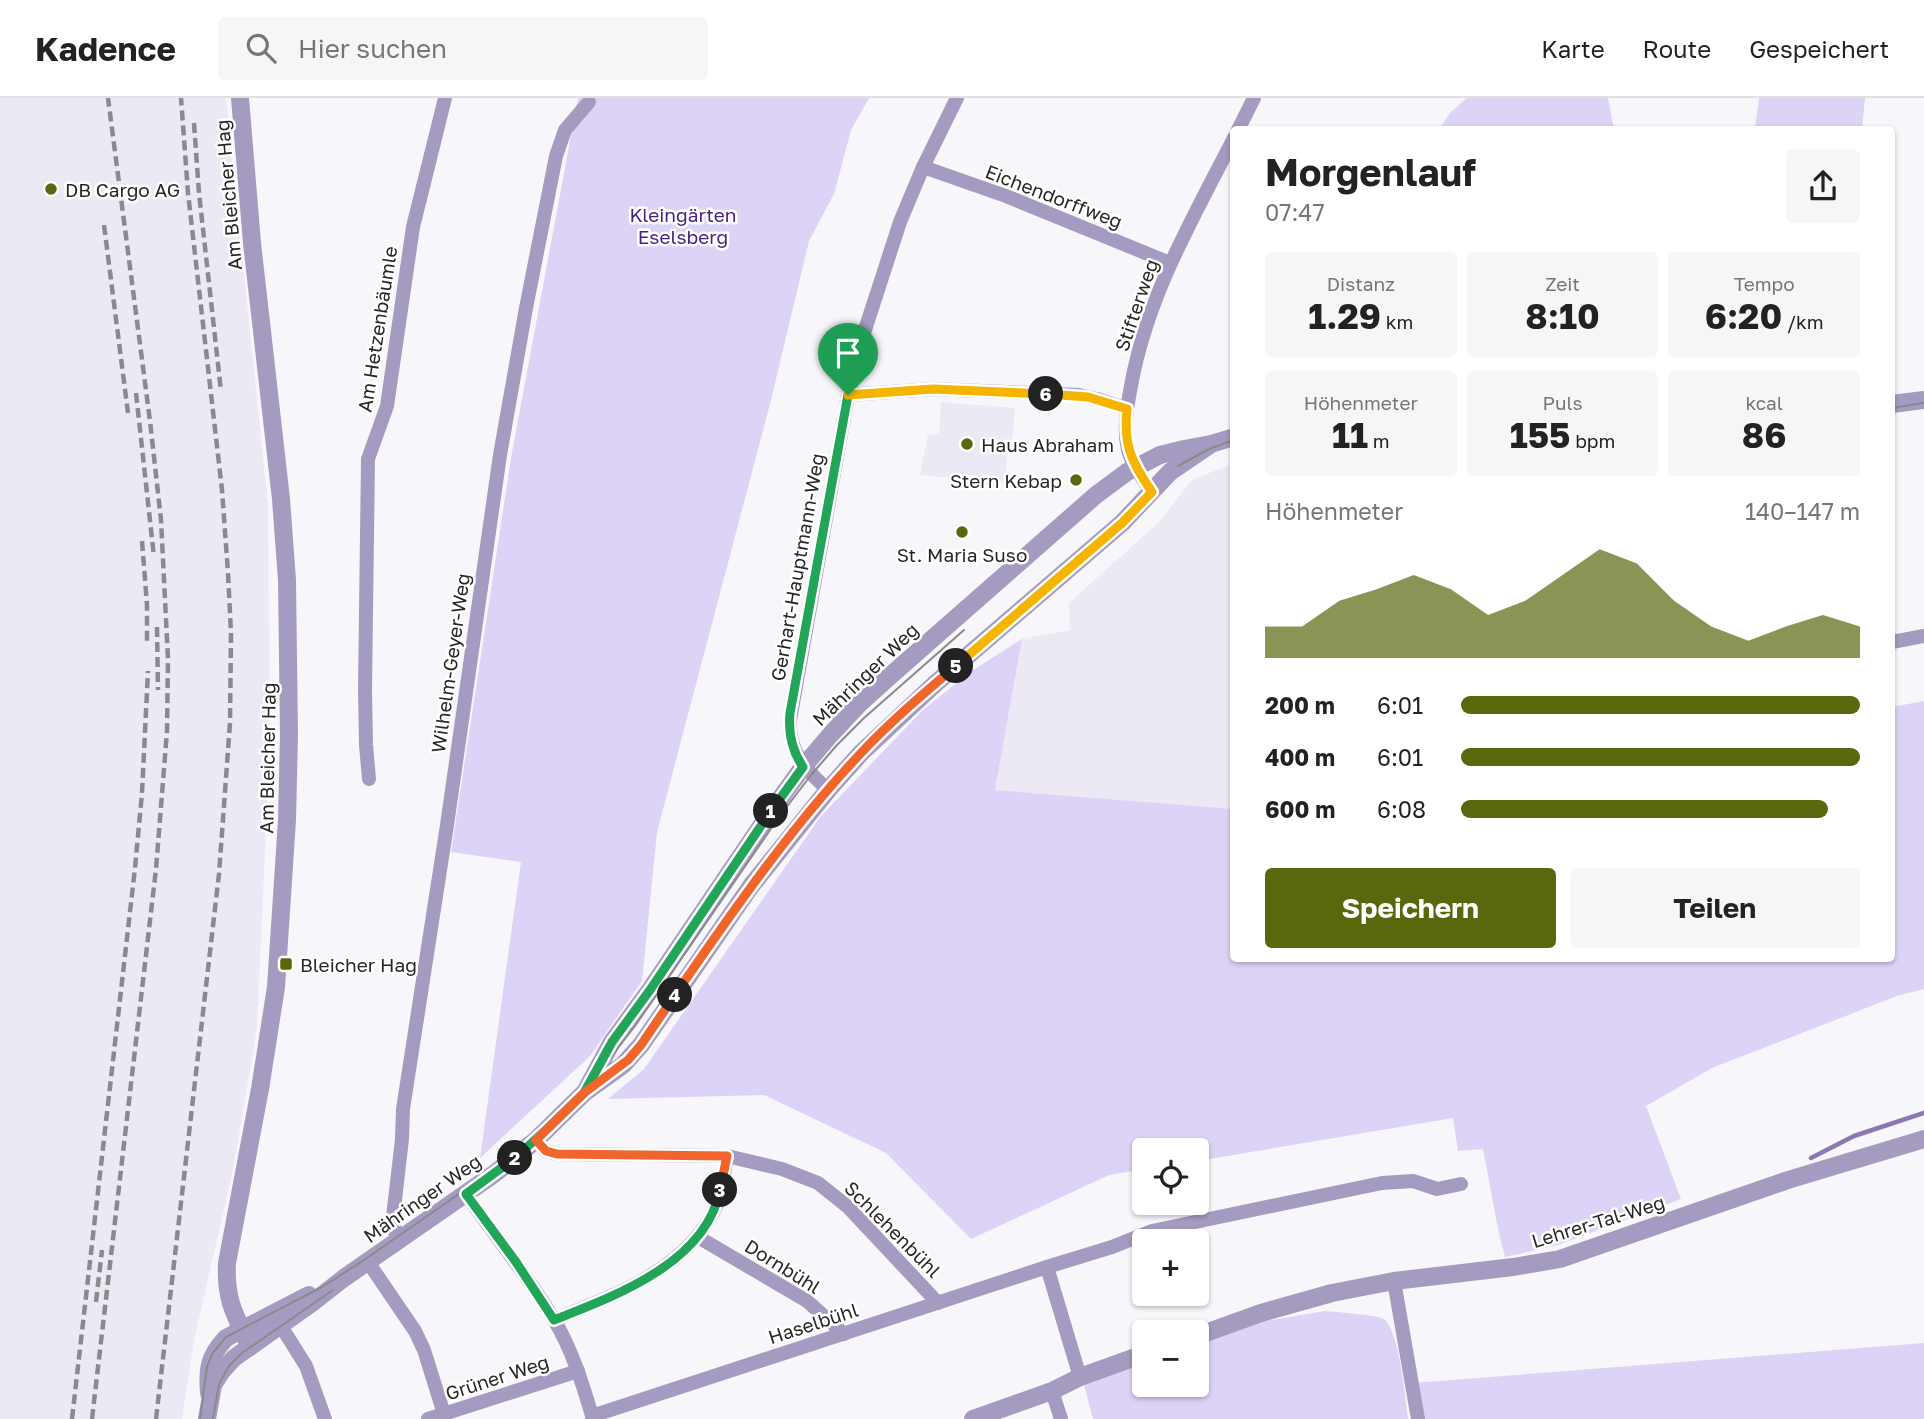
<!DOCTYPE html>
<html lang="de">
<head>
<meta charset="utf-8">
<style>
	body { margin:0; font-family:"Golos Text",sans-serif; background:#f6f6f6; color:#222; height:100vh; display:flex; flex-direction:column; font-size:26px; white-space:nowrap }
	* { box-sizing:border-box; margin:0 }
	p { font-size:23px; color:#767676 }
	.icon { flex:none; width:38px; height:38px; fill:none; stroke:currentColor; stroke-width:2; stroke-linecap:round; stroke-linejoin:round }
	.map { position:relative; flex:1; overflow:hidden }
	.panel { position:absolute; left:1230px; top:28px; width:665px; height:836px; display:flex; flex-direction:column; background:#fff; border-radius:7px; box-shadow:0 2px 5px #0004 }
	.panel>* { flex:none }
	.controls { position:absolute; left:1132px; top:1040px; display:grid; gap:14px }
	.controls a { display:grid; place-items:center; width:77px; height:77px; border-radius:7px; background:#fff; box-shadow:0 2px 5px #0004; font-size:35px }
	.pin { position:absolute; display:grid; place-items:center; width:60px; height:60px; color:#fff; margin:-72px -30px; border-radius:50% 50% 50% 0; rotate:-45deg; box-shadow:0 0 7px #0007 }
	.pin .icon { rotate:45deg }
	.km { position:absolute; width:35px; height:35px; margin:-18px; border-radius:50%; background:#222; color:#fff; font-size:19px; line-height:35px; text-align:center }
	.round { display:grid; place-items:center; flex:none; width:74px; height:74px; border-radius:7px; background:#f6f6f6 }
	.head { display:flex; align-items:center; justify-content:space-between; height:119px; padding:0 35px }
	h1 { font-size:38px; font-weight:700; line-height:52px }
	.stats { display:grid; grid-template-columns:repeat(3,1fr); gap:10px; height:119px; padding:7px 35px }
	.stats div { display:grid; align-content:center; border-radius:7px; background:#f6f6f6; text-align:center }
	.stats b { font-size:35px; font-weight:700 }
	.stats small { font-size:19px; font-weight:400 }
	.stats p { font-size:19px }
	.chart { height:196px; padding:14px 35px }
	.chart p { display:flex; justify-content:space-between }
	.chart svg { width:100%; height:126px; margin-top:7px; fill:#5b670c; opacity:.7 }
	.cta { display:flex; gap:14px; margin-top:auto; padding:14px 35px }
	.cta a { flex:1; height:80px; border-radius:7px; background:#5b670c; color:#fff; font-size:28px; font-weight:700; line-height:80px; text-align:center }
	.cta a+a { background:#f6f6f6; color:#222 }
	ul { padding:0 35px; list-style:none; font-size:23px }
	li { display:grid; grid-template-columns:112px 84px 1fr; align-items:center; height:52px }
	li i { height:18px; border-radius:9px; background:#5b670c }
	header { display:flex; align-items:center; gap:42px; box-sizing:border-box; height:98px; padding:0 35px; background:#fff; border-bottom:2px solid #e0e0e0 }
	header strong { font-size:33px }
	nav { display:flex; gap:38px; margin-inline-start:auto; font-size:24px }
	.search { width:490px; height:63px; background:#f6f6f6; display:flex; align-items:center; gap:18px; box-sizing:border-box; padding:0 24px; border-radius:7px; color:#767676; font-size:26px }
	.map>svg:first-child { display:block }
	.built { fill:#ece9f5 }
	.green { fill:#ddd3f6 }
	.lines { fill:none; stroke-linecap:round; stroke-linejoin:round }
	.stream { stroke:#8a78b3; stroke-width:4.5 }
	.minor { stroke:#a59bc1; stroke-width:14 }
	.tertiary { stroke:#a59bc1; stroke-width:18 }
	.tram { stroke:#8a8a8c; stroke-width:2 }
	.rail { stroke:#8a8a8c; stroke-width:4.5; stroke-dasharray:10 5; stroke-linecap:butt }
	.split-1-casing { stroke:#fff; stroke-width:14 }
	.split-2-casing { stroke:#fff; stroke-width:14 }
	.split-3-casing { stroke:#fff; stroke-width:14 }
	.split-4-casing { stroke:#fff; stroke-width:14 }
	.split-5-casing { stroke:#fff; stroke-width:14 }
	.split-6-casing { stroke:#fff; stroke-width:14 }
	.split-7-casing { stroke:#fff; stroke-width:14 }
	.split-1 { stroke:#22a559; stroke-width:9 }
	.split-2 { stroke:#22a559; stroke-width:9 }
	.split-3 { stroke:#22a559; stroke-width:9 }
	.split-4 { stroke:#f0652b; stroke-width:9 }
	.split-5 { stroke:#f0652b; stroke-width:9 }
	.split-6 { stroke:#f5b400; stroke-width:9 }
	.split-7 { stroke:#f5b400; stroke-width:9 }
	.poi-dot { fill:#5b670c; stroke:#fff; stroke-width:2.5 }
	.labels { text-anchor:middle; dominant-baseline:central; stroke-width:5; stroke-linejoin:round; paint-order:stroke }
	.poi-label { font-size:19px; fill:#272728; stroke:#fff; text-anchor:start }
	.street-label { font-size:19px; fill:#272728; stroke:#fff }
	.park-label { font-size:19px; fill:#4a2082; stroke:#fff }
</style>
</head>
<body>
<header>
<strong>Kadence</strong>
<div class="search"><svg class="icon" aria-label="search" viewBox="0 0 24 24"><circle cx="10" cy="10" r="6"/><path d="M15 15l6 6"/></svg>Hier suchen</div>
<nav><a>Karte</a><a>Route</a><a>Gespeichert</a></nav>
</header>
<div class="map">
<svg width="1924" height="1321" viewBox="0 0 1924 1321">
	<rect width="100%" height="100%" fill="#f7f6fb"/>
	<!-- built -->
	<g class="built">
		<path d="M0,0H226L268,408L270,644L257,930L233,1072L194,1242L182,1321H0Z"/>
		<path d="M941,304L1015,310L1012,343H1008L1005,385L920,377L928,336L939,337Z"/>
		<path d="M1234,365V711L995,692L1022,541L1070,532L1069,505L1159,424L1192,382Z"/>
	</g>
	<!-- green -->
	<g class="green">
		<path d="M578,0H869L851,32L834,96L809,143L771,302L657,734L642,883L590,958L480,1060L521,764L451,754L511,360Z"/>
		<path d="M1467,0H1608L1614,31H1439L1451,14Z"/>
		<path d="M1759,0H1865L1862,31H1755Z"/>
		<path d="M1022,541L995,692L1234,711V861H1892V609L1924,603V891L1897,898L1712,970L1646,1008L1681,1101L1558,1147L1505,1159L1499,1136L1483,1051L1458,1053L1453,1020L1197,1063V1052H1144V1071L1109,1077L971,1141L886,1055L764,997L608,1001L644,971L821,718L922,613L970,574Z"/>
		<path d="M1325,1213C1335,1214 1378,1217 1384,1221C1400,1235 1405,1300 1408,1321H1093L1083,1283L1144,1263V1286H1197V1245L1265,1223Z"/>
		<path d="M1924,1245V1321H1418L1414,1285Z"/>
	</g>
	<g class="lines">
		<!-- stream -->
		<path class="stream" d="M1811,1060L1854,1038L1924,1015"/>
		<!-- minor -->
		<g class="minor">
			<path d="M1238,32L1254,0"/>
			<path d="M923,69L1006,98L1170,165"/>
			<path d="M848,297L933,291L1079,297L1097,301L1127,311"/>
			<path d="M1152,394C1143,381 1132,367 1128,352C1123,330 1127,309 1131,288C1147,198 1193,120 1234,40"/>
			<path d="M1892,544L1924,538"/>
			<path d="M369,681L366,647L365,592L368,361L387,308L413,129L445,0"/>
			<path d="M828,692C806,672 788,653 790,622L848,297L863,238L900,124L923,69L957,0"/>
			<path d="M536,1042L546,1053L557,1056L727,1058L782,1071L818,1085L848,1109L938,1205"/>
			<path d="M466,1096C495,1138 527,1177 553,1220C572,1251 583,1287 593,1321"/>
			<path d="M698,1139L807,1203L844,1236"/>
			<path d="M400,1141L395,1134L393,1119L402,1041L403,1011L447,727L500,357L526,210L556,58L565,32L589,4"/>
			<path d="M368,1164L415,1233L424,1252L444,1316"/>
			<path d="M1047,1169L1080,1279"/>
			<path d="M1394,1183L1418,1321"/>
			<path d="M554,1222C615,1197 690,1171 717,1106C723,1092 724,1073 727,1058"/>
			<path d="M281,1228L306,1268L325,1321"/>
			<path d="M1052,1293L1061,1321"/>
			<path d="M592,1318L1047,1169L1112,1149L1152,1133L1382,1085L1413,1083L1437,1091L1461,1086"/>
			<path d="M428,1321L578,1273"/>
		</g>
		<!-- tertiary -->
		<g class="tertiary">
			<path d="M240,0L252,145L281,401L287,482L289,637L287,722L276,889L260,991L227,1165C225,1202 235,1217 250,1249"/>
			<path d="M1892,306L1924,302"/>
			<path d="M586,992L612,944L650,892L772,712L803,669L831,636L859,606L890,578L1096,397L1127,374L1160,357L1184,351L1211,346L1234,339"/>
			<path d="M1197,1238L1261,1215L1332,1195L1368,1188L1394,1183L1513,1169L1560,1161L1788,1082L1924,1041"/>
			<path d="M209,1295C207,1271 209,1258 226,1240L309,1197"/>
			<path d="M207,1321L213,1287L222,1273L234,1260L312,1205L344,1180L494,1076L536,1042L584,995L623,967L641,947L751,788L828,692L861,655L936,585L1122,425L1170,374L1211,346"/>
			<path d="M973,1321L1052,1293L1080,1279L1144,1256"/>
		</g>
		<!-- tram -->
		<g class="tram">
			<path d="M1892,310L1924,305"/>
			<path d="M1178,368L1209,351L1234,342"/>
			<path d="M200,1321L207,1269L212,1256L226,1239L322,1189L364,1162L492,1073L533,1039L561,1014L604,968L635,928L779,719L811,677L837,647L864,620L964,532"/>
			<path d="M213,1321L219,1286L229,1268L242,1255L333,1192"/>
		</g>
		<!-- rail -->
		<g class="rail">
			<path d="M194,25L199,95L221,293"/>
			<path d="M104,127L128,315"/>
			<path d="M136,295L154,459"/>
			<path d="M142,443L147,507V545"/>
			<path d="M157,529L158,592"/>
			<path d="M96,1204L102,1152"/>
			<path d="M72,1321L135,770L142,695L148,573"/>
			<path d="M92,1321L156,771L167,633L168,561L161,422L150,323L108,0"/>
			<path d="M156,1321L219,776L230,625L231,535L228,475L222,392L188,95L181,0"/>
		</g>
	</g>
	<g class="lines">
		<defs>
			<path id="split-1" d="M771,713L803,669C792,653 788,635 790,615L848,297"/>
			<path id="split-2" d="M515,1060L547,1031L584,995L612,944L650,892L771,713"/>
			<path id="split-3" d="M515,1060L466,1096L516,1164L554,1222C615,1198 706,1165 720,1092"/>
			<path id="split-4" d="M675,897L641,947L628,962L584,995L536,1042L546,1053L557,1056L727,1058L720,1092"/>
			<path id="split-5" d="M675,897C733,813 791,729 861,655C890,624 923,596 956,568"/>
			<path id="split-6" d="M956,568L1122,425L1152,394C1132,365 1123,347 1127,311L1088,299L1046,296"/>
			<path id="split-7" d="M848,297L933,291L1046,296"/>
		</defs>
		<!-- split-1 casing -->
		<use href="#split-1" class="split-1-casing"/>
		<!-- split-2 casing -->
		<use href="#split-2" class="split-2-casing"/>
		<!-- split-3 casing -->
		<use href="#split-3" class="split-3-casing"/>
		<!-- split-4 casing -->
		<use href="#split-4" class="split-4-casing"/>
		<!-- split-5 casing -->
		<use href="#split-5" class="split-5-casing"/>
		<!-- split-6 casing -->
		<use href="#split-6" class="split-6-casing"/>
		<!-- split-7 casing -->
		<use href="#split-7" class="split-7-casing"/>
		<!-- split-1 -->
		<use href="#split-1" class="split-1"/>
		<!-- split-2 -->
		<use href="#split-2" class="split-2"/>
		<!-- split-3 -->
		<use href="#split-3" class="split-3"/>
		<!-- split-4 -->
		<use href="#split-4" class="split-4"/>
		<!-- split-5 -->
		<use href="#split-5" class="split-5"/>
		<!-- split-6 -->
		<use href="#split-6" class="split-6"/>
		<!-- split-7 -->
		<use href="#split-7" class="split-7"/>
	</g>
	<!-- markers -->
	<g class="poi-dot">
		<circle cx="51" cy="91" r="7"/>
		<circle cx="967" cy="346" r="7"/>
		<circle cx="1076" cy="382" r="7"/>
		<circle cx="962" cy="434" r="7"/>
		<rect x="279" y="859" width="14" height="14" rx="3.5"/>
	</g>
	<g class="labels">
		<!-- poi labels -->
		<g class="poi-label">
			<text x="65" y="91">DB Cargo AG</text>
			<text x="981" y="346">Haus Abraham</text>
			<text x="1062" y="382" text-anchor="end">Stern Kebap</text>
			<text x="962" y="456" text-anchor="middle">St. Maria Suso</text>
			<text x="300" y="866">Bleicher Hag</text>
		</g>
		<!-- street labels -->
		<g class="street-label">
			<text transform="translate(228 97) rotate(-95)">Am Bleicher Hag</text>
			<text transform="translate(1054 98) rotate(21)">Eichendorffweg</text>
			<text transform="translate(1136 207) rotate(-71)">Stifterweg</text>
			<text transform="translate(377 231) rotate(-81)">Am Hetzenbäumle</text>
			<text transform="translate(797 469) rotate(-80)">Gerhart-Hauptmann-Weg</text>
			<text transform="translate(450 565) rotate(-82)">Wilhelm-Geyer-Weg</text>
			<text transform="translate(865 576) rotate(-44)">Mähringer Weg</text>
			<text transform="translate(267 660) rotate(-89)">Am Bleicher Hag</text>
			<text transform="translate(422 1100) rotate(-35)">Mähringer Weg</text>
			<text transform="translate(1598 1123) rotate(-17)">Lehrer-Tal-Weg</text>
			<text transform="translate(893 1131) rotate(45)">Schlehenbühl</text>
			<text transform="translate(783 1168) rotate(32)">Dornbühl</text>
			<text transform="translate(813 1225) rotate(-18)">Haselbühl</text>
			<text transform="translate(497 1279) rotate(-18)">Grüner Weg</text>
		</g>
		<!-- park labels -->
		<g class="park-label">
			<text x="683" y="116">Kleingärten<tspan x="683" dy="22">Eselsberg</tspan></text>
		</g>
	</g>
</svg>
<div class="controls">
<a><svg class="icon" aria-label="locate" viewBox="0 0 24 24"><circle cx="12" cy="12" r="6"/><path d="M12 2v4M12 18v4M2 12h4M18 12h4"/></svg></a>
<a>+</a>
<a>−</a>
</div>
<div class="pin" style="left:848px;top:297px;background:#1e9e55"><svg class="icon" aria-label="arrive" viewBox="0 0 24 24"><path d="M6 21V4h12l-3 4 3 4H6"/></svg></div>
<b class="km" style="left:771px;top:713px">1</b>
<b class="km" style="left:515px;top:1060px">2</b>
<b class="km" style="left:720px;top:1092px">3</b>
<b class="km" style="left:675px;top:897px">4</b>
<b class="km" style="left:956px;top:568px">5</b>
<b class="km" style="left:1046px;top:296px">6</b>
<section class="panel">
<div class="head"><div><h1>Morgenlauf</h1><p>07:47</p></div><a class="round"><svg class="icon" aria-label="share" viewBox="0 0 24 24"><path d="M12 15V3M7 8l5-5 5 5M5 13v7h14v-7"/></svg></a></div>
<div class="stats">
<div><p>Distanz</p><b>1.29<small> km</small></b></div>
<div><p>Zeit</p><b>8:10</b></div>
<div><p>Tempo</p><b>6:20<small> /km</small></b></div>
</div>
<div class="stats">
<div><p>Höhenmeter</p><b>11<small> m</small></b></div>
<div><p>Puls</p><b>155<small> bpm</small></b></div>
<div><p>kcal</p><b>86</b></div>
</div>
<div class="chart"><p><span>Höhenmeter</span>140–147 m</p>
<svg viewBox="0 0 160 44" preserveAspectRatio="none"><path d="M0 44V33L10 33L20 24L30 20L40 15L50 20L60 29L70 24L80 15L90 6L100 11L110 24L120 33L130 38L140 33L150 29L160 33V44z"/></svg>
</div>
<ul>
<li><b>200 m</b>6:01<i style="width:100%"></i></li>
<li><b>400 m</b>6:01<i style="width:100%"></i></li>
<li><b>600 m</b>6:08<i style="width:92%"></i></li>
</ul>
<div class="cta"><a>Speichern</a><a>Teilen</a></div>
</section>
</div>
</body>
</html>
